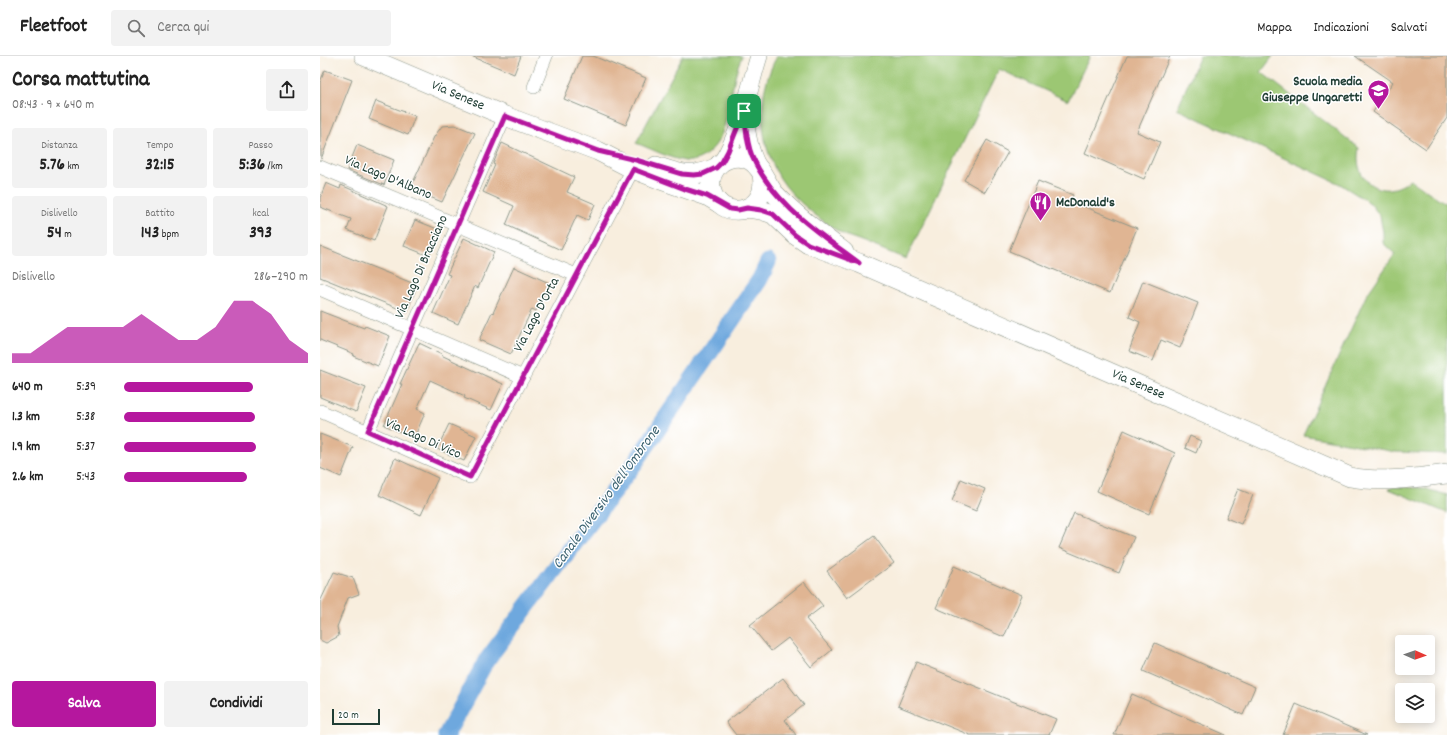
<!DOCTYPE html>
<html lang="it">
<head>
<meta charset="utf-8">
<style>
	body { margin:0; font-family:Dekko,sans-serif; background:#f2f2f2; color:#222; height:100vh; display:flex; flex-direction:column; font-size:15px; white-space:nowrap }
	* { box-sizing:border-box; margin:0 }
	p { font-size:13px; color:#767676 }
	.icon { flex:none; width:22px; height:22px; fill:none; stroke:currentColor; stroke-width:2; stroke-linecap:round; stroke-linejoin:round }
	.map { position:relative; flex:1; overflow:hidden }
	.details { display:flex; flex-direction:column; background:#fff; width:320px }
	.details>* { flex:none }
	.needle { width:26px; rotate:92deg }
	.buttons { position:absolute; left:1075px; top:579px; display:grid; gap:8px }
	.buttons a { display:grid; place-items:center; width:40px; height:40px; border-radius:4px; background:#fff; box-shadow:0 2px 10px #0003; font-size:20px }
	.scale { position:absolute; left:12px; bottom:10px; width:48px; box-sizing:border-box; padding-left:4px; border:2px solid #1f3d34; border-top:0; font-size:11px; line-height:14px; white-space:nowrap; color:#1f3d34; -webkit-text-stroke:3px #fff; paint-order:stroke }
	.pin { position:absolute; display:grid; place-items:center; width:34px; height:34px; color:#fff; margin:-17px; border-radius:8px; box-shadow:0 2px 6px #0006 }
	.round { display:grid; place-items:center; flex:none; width:42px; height:42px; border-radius:4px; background:#f2f2f2 }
	.head { display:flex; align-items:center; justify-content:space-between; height:68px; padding:0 12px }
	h1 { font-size:22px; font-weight:700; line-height:30px }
	.stats { display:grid; grid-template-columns:repeat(3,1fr); gap:6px; height:68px; padding:4px 12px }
	.stats div { display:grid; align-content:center; border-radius:4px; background:#f2f2f2; text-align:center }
	.stats b { font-size:17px; font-weight:700 }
	.stats small { font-size:11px; font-weight:400 }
	.stats p { font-size:11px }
	.chart { height:112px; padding:8px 12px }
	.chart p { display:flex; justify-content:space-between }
	.chart svg { width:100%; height:72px; margin-top:4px; fill:#b5179e; opacity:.7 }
	.button { display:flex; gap:8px; margin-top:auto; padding:8px 12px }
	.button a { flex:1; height:46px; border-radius:4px; background:#b5179e; color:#fff; font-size:16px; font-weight:700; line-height:46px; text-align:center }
	.button a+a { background:#f2f2f2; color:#222 }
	ul { padding:0 12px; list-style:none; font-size:13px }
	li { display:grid; grid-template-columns:64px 48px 1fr; align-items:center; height:30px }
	li i { height:10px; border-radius:5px; background:#b5179e }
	header { display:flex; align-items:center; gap:24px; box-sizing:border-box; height:56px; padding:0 20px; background:#fff; border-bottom:1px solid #e0e0e0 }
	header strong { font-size:19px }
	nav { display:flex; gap:22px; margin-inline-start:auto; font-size:14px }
	.search { width:280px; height:36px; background:#f2f2f2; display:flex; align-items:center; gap:10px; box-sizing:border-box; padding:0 14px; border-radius:4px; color:#767676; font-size:15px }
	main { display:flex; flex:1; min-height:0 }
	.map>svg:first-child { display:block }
	.green { fill:#9cc773; stroke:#5e8254 }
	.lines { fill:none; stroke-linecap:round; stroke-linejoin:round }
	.canal { stroke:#6ea8de; stroke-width:17 }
	.building { fill:#e0b593 }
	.minor-casing { stroke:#8c9689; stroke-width:14 }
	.tertiary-casing { stroke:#8c9689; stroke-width:18 }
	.secondary-casing { stroke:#8c9689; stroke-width:20 }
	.minor { stroke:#fff; stroke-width:13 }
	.tertiary { stroke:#fff; stroke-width:17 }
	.secondary { stroke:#fff; stroke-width:19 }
	.route-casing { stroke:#fff; stroke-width:8 }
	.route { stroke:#b5179e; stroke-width:5 }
	.labels { text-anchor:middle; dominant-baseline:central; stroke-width:3; stroke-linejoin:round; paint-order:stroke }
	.poi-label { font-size:14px; font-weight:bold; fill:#1f3d34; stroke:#fff; text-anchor:end }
	.street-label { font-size:14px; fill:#1f3d34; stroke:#fff }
	.water-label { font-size:15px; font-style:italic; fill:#3b6270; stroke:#fff }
</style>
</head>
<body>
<header>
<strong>Fleetfoot</strong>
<div class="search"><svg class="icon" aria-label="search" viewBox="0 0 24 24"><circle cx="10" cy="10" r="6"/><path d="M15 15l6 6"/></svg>Cerca qui</div>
<nav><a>Mappa</a><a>Indicazioni</a><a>Salvati</a></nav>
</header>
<main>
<section class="details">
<div class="head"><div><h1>Corsa mattutina</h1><p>08:43 · 9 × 640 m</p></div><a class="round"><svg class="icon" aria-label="share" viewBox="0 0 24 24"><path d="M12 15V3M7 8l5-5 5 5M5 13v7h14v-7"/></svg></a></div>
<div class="stats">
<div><p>Distanza</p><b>5.76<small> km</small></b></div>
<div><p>Tempo</p><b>32:15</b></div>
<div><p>Passo</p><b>5:36<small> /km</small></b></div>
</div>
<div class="stats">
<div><p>Dislivello</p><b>54<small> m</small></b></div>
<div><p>Battito</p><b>143<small> bpm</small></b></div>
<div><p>kcal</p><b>393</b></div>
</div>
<div class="chart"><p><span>Dislivello</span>286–290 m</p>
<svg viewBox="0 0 160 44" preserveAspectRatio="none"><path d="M0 44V38L10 38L20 30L30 22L40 22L50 22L60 22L70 14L80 22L90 30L100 30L110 22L120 6L130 6L140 14L150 30L160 38V44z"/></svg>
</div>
<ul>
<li><b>640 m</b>5:39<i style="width:70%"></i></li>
<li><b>1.3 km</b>5:38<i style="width:71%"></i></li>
<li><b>1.9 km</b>5:37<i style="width:72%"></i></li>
<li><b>2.6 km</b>5:43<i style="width:67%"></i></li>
</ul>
<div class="button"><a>Salva</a><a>Condividi</a></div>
</section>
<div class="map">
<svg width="1127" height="679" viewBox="0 0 1127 679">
	<rect width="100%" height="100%" fill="#fff"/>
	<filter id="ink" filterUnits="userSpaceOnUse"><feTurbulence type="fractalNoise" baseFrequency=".025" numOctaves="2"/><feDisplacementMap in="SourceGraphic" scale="8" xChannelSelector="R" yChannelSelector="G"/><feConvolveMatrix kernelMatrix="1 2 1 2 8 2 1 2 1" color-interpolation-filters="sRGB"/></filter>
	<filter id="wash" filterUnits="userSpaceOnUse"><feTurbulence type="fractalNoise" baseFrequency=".012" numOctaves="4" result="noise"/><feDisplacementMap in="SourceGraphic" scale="16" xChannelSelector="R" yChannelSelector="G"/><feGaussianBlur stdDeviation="0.9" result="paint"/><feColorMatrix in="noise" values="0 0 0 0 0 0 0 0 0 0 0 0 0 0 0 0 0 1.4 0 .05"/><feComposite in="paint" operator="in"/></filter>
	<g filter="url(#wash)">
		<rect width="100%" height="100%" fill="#f8eede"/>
		<!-- green -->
		<g class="green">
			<path d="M363,0H422C411,23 412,50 403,74C398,90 383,107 365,105C348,102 332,93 316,87Z"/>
			<path d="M457,0H770L748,45L679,13L586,203C572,197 558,192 544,186C537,183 528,181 521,177C500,164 473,143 460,122C438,85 436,39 457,0Z"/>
			<path d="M880,0H953L941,16L1039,92C1032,126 1063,146 1090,124L1127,148V398L1075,396L983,379L1046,240L1075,198L1063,187V176L1060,160L1050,147L1020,128L857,53Z"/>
			<path d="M1073,431L1103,432L1127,439V457L1069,433Z"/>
		</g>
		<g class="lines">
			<!-- canal -->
			<path class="canal" d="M126,679L166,605L315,407L440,223L448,206"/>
		</g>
		<g id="blocks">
			<!-- building -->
			<g class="building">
				<path d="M151,0H201L194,18Z"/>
				<path d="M262,0H273L326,22L306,69L244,43Z"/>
				<path d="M807,0H850L817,76L840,86L824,123L765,97Z"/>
				<path d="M1035,0H1127V62L1106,93L1053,56L1073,26Z"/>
				<path d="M5,14L32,24L1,103L0,26Z"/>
				<path d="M56,45L95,60L88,79L49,63Z"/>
				<path d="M135,69L155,77L122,146L90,133L114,81L122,70Z"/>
				<path d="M667,84L688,96L665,136L644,124Z"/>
				<path d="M182,87L254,121L247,136L275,148L268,164L257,159L241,194L186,169L194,150L163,136L175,109L173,108Z"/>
				<path d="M37,89L74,104L64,129L27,114Z"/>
				<path d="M718,125L753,139L751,145L817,172L790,237L689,195Z"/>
				<path d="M6,127L20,133L21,129L68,150L54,185L27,174L31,163L0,151V142Z"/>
				<path d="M95,164L120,174L109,200L84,190Z"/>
				<path d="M144,182L174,196L158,232L155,230L138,268L113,257L130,219L127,218Z"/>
				<path d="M0,190L97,229L87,256L0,221Z"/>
				<path d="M194,211L229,227L216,255L212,253L191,298L159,284L172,256L173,257Z"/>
				<path d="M823,225L878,247L860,292L841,284L833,305L809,295L820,266L809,261Z"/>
				<path d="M0,255L44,272L45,270L70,280L58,310L33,300L34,298L0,284Z"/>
				<path d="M99,287L122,298L121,299L183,328L171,354L144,342L145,340L110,324L97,353L105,357L94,382L64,369L82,328H80Z"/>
				<path d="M0,314L46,332L36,356L0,341Z"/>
				<path d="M129,368L156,380L144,405L117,393Z"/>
				<path d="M804,374L855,397L829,458L777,435Z"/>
				<path d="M0,378L33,391L21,421L0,412Z"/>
				<path d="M870,380L881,385L876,397L865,392Z"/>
				<path d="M75,402L118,422L101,459L59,439Z"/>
				<path d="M641,423L665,433L656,455L632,445Z"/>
				<path d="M918,433L933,439L921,468L906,462Z"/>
				<path d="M754,457L814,481L799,517L739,492Z"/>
				<path d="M554,480L574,507L527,542L507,515Z"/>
				<path d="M634,510L702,539L684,581L616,552Z"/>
				<path d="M14,516L33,522L39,538L28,542L17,571L19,580L6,587L0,584V546Z"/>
				<path d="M484,526L503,550L486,563L512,594L491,611L468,582L451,595L430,569Z"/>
				<path d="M835,587L935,631L923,659L823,615Z"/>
				<path d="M596,606L736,663L729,679H650L578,650Z"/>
				<path d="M463,622L484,649L465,664L476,679H416L406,666Z"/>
				<path d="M812,638L906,679H794Z"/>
				<path d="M976,648L1047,679H963Z"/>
			</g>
		</g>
	</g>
	<g filter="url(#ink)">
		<use href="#blocks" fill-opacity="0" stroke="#8c9689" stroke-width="1"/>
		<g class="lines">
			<defs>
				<g id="minor">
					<path d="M214,31L226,0"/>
					<path d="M0,111L256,219"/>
					<path d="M0,233L203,321"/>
					<path d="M0,355L150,421L313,113"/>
					<path d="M48,375L185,60"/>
				</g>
				<g id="tertiary">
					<path d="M424,57C427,77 429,94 438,111"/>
					<path d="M402,106C422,74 428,35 439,0"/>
				</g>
				<g id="secondary">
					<path id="s1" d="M44,0L185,60L278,95L313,113L341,124L387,140L399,147"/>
					<path d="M336,110C360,118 371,123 395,112"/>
					<path d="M442,119C450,159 398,167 391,132C390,125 392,117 396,112C404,101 420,98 431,105C442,112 446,127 454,137C475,159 499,177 524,196"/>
					<path id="s2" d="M427,152L441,154L453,158L475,179L488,188L539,207L1030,421C1062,427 1095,422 1127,418"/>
				</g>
			</defs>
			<!-- minor casing -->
			<use href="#minor" class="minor-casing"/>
			<!-- tertiary casing -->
			<use href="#tertiary" class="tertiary-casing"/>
			<!-- secondary casing -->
			<use href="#secondary" class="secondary-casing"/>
			<!-- minor -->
			<use href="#minor" class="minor"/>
			<!-- tertiary -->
			<use href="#tertiary" class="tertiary"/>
			<!-- secondary -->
			<use href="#secondary" class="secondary"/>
		</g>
	</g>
	<g class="lines" filter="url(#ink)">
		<defs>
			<path id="route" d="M424,55C426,70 426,86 432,100C453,148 499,177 539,207L488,188L475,179L453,158L441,154L427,152L418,154L410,153L387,140L365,133L313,113L150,421L48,375L185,60L278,95L316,104L362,118L374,119L383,118L396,112L402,106L408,95Z"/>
		</defs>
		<!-- route casing -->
		<use href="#route" class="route-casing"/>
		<!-- route -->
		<use href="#route" class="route"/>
	</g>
	<!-- icons -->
	<defs>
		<symbol id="school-pin" viewBox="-11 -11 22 30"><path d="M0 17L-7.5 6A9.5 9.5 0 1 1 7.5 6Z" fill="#b5179e" stroke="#fff"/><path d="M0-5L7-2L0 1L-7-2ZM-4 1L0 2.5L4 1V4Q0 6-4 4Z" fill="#fff"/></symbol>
		<symbol id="restaurant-pin" viewBox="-11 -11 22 30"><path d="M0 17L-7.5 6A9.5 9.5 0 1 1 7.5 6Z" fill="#b5179e" stroke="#fff"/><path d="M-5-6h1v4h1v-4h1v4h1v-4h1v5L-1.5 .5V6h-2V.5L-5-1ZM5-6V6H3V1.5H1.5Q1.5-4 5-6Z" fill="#fff"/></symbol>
	</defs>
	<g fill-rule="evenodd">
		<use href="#school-pin" x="1046" y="22" width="25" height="34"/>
		<use href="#restaurant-pin" x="708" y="134" width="25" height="34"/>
	</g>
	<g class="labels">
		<!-- poi labels -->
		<g class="poi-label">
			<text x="1042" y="26">Scuola media<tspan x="1042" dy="16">Giuseppe Ungaretti</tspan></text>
			<text x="736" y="147" text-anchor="start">McDonald's</text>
		</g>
		<!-- street labels -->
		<g class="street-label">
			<text stroke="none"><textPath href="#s1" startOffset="102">Via Senese</textPath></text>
			<text transform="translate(68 122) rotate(23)">Via Lago D'Albano</text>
			<text transform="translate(102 211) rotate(-66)">Via Lago Di Bracciano</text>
			<text transform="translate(217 259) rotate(-62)">Via Lago D'Orta</text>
			<text stroke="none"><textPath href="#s2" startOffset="432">Via Senese</textPath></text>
			<text transform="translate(103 383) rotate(24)">Via Lago Di Vico</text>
		</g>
		<!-- water labels -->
		<g class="water-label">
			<text transform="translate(287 442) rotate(-54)">Canale Diversivo dell'Ombrone</text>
		</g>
	</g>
</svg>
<div class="buttons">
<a><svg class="needle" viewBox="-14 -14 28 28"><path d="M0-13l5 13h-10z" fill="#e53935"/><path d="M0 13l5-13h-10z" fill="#767676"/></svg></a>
<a><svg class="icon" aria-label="layers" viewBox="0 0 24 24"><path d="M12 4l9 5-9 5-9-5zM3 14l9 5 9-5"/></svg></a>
</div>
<div class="scale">20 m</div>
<div class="pin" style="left:424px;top:55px;background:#1e9e55"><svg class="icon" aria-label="arrive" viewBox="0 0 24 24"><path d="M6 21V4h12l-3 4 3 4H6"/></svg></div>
</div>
</main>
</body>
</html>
